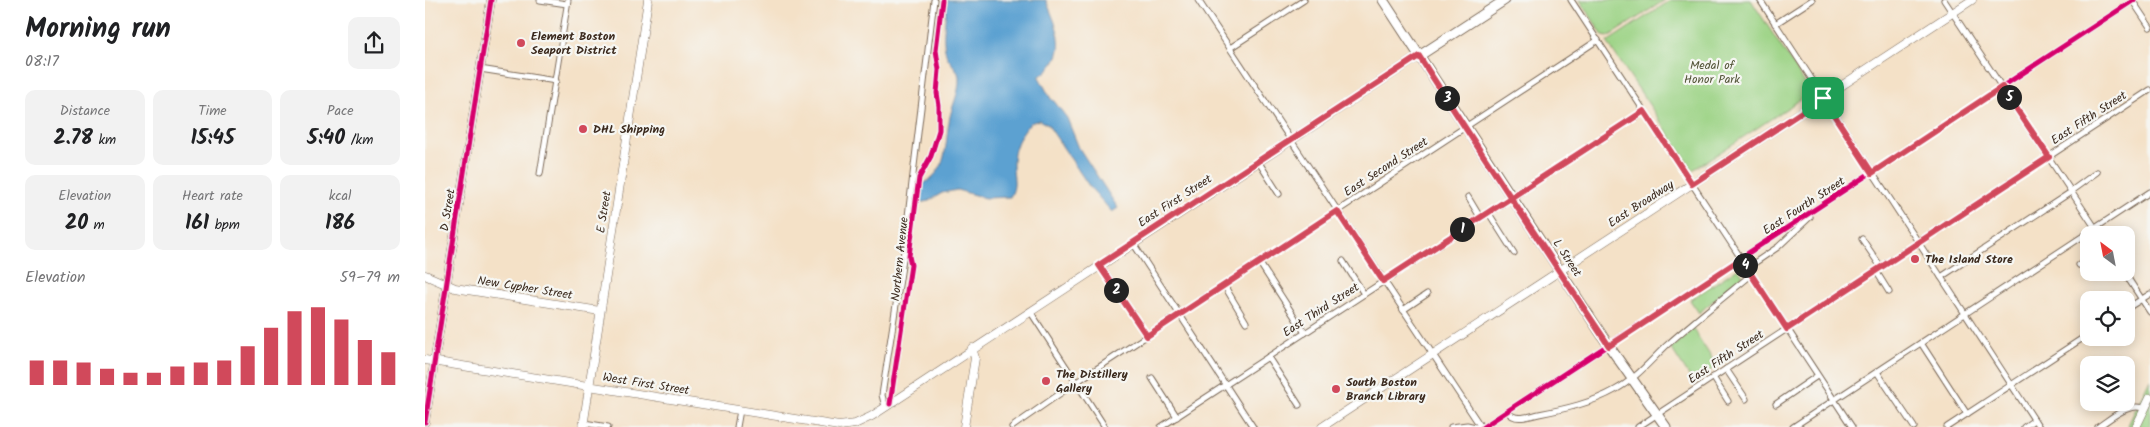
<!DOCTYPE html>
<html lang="en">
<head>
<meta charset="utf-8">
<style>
	body { margin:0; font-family:Kalam,sans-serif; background:#f2f2f2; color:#202124; height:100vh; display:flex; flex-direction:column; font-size:19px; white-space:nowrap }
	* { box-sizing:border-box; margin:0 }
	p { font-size:16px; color:#757577 }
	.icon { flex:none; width:28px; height:28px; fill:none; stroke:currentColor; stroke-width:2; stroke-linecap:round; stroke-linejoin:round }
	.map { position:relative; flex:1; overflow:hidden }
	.details { display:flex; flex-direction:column; background:#fff; width:425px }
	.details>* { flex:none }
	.needle { width:32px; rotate:328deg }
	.buttons { position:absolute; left:1655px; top:226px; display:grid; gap:10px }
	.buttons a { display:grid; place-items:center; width:55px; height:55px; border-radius:10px; background:#fff; box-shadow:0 2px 12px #0003; font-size:25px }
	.pin { position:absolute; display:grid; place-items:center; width:42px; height:42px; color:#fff; margin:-21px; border-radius:10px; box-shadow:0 2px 8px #0006 }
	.km { position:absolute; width:25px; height:25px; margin:-12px; border-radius:50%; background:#222; color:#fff; font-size:14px; line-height:25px; text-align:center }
	.round { display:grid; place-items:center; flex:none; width:52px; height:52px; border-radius:10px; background:#f2f2f2 }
	.overview { display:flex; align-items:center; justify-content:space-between; height:85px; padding:0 25px }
	h1 { font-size:28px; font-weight:700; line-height:38px }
	.figures { display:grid; grid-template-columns:repeat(3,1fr); gap:8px; height:85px; padding:5px 25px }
	.figures div { display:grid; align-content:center; border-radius:10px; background:#f2f2f2; text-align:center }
	.figures b { font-size:21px; font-weight:700 }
	.figures small { font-size:14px; font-weight:400 }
	.figures p { font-size:14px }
	.chart { height:140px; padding:10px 25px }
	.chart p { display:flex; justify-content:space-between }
	.chart svg { width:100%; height:90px; margin-top:5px; stroke:#d1495b; stroke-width:6 }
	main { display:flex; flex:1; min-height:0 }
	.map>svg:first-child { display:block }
	.green { fill:#9cd385; stroke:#6c7e52 }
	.water { fill:#5ca1d1; stroke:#4c6678 }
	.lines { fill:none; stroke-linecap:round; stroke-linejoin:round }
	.street-casing { stroke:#7c6a59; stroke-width:7 }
	.secondary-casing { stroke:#7c6a59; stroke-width:9 }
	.primary-casing { stroke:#7c6a59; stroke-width:11 }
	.street { stroke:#fff; stroke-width:5 }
	.secondary { stroke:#fff; stroke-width:8 }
	.primary { stroke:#fff; stroke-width:9 }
	.cycleway-casing { stroke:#f6f6f2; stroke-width:8 }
	.cycleway { stroke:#d6006c; stroke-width:5 }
	.route-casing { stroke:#fff; stroke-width:10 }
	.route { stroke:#d1495b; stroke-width:6 }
	.poi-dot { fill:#d1495b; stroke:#f6f6f2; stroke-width:2 }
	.labels { text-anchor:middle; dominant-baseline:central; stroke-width:4.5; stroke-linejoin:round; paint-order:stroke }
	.poi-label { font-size:12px; font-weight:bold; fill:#3b2a1e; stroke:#f6f6f2; text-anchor:start }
	.park-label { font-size:12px; fill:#535438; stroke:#f6f6f2 }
	.street-label { font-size:12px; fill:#3b2a1e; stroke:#f6f6f2 }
</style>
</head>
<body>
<main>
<section class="details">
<div class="overview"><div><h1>Morning run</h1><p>08:17</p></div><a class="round"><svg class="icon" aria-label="share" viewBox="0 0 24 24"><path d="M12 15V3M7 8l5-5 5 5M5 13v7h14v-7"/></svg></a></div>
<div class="figures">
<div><p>Distance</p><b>2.78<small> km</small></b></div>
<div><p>Time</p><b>15:45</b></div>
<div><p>Pace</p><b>5:40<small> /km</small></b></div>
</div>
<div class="figures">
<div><p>Elevation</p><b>20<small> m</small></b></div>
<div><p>Heart rate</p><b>161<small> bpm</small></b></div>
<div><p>kcal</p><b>186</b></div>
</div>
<div class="chart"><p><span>Elevation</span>59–79 m</p>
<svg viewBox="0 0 160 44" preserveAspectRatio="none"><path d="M5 44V32M15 44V32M25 44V33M35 44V36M45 44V38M55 44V38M65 44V35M75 44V33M85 44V32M95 44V25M105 44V16M115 44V8M125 44V6M135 44V12M145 44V22M155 44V28"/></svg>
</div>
</section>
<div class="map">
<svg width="1725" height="427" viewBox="0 0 1725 427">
	<rect width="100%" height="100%" fill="#f6f6f2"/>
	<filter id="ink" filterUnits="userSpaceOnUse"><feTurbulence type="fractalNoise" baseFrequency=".02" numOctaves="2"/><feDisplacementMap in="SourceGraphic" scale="10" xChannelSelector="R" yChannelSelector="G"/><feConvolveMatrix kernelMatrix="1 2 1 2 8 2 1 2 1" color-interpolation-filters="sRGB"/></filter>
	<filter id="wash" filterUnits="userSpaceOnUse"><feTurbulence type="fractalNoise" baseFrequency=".0096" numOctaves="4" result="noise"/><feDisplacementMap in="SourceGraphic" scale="20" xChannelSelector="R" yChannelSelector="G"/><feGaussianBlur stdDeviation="1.12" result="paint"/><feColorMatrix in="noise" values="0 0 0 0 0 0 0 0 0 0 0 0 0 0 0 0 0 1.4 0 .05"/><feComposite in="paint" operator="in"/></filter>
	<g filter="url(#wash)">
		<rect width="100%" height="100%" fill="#f4e1c7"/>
		<!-- green -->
		<g class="green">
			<path d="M1155,0H1240L1183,37L1178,36Z"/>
			<path d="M1246,0H1326L1385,91L1384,94L1268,170L1182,42Z"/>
			<path d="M1313,268L1318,275L1274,313L1265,300Z"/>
			<path d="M1268,329L1292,366L1268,382L1246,348Z"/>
			<path d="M1725,379V427H1703L1704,423Z"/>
		</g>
		<!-- water -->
		<path class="water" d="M522,0H621C633,31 647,53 614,77L626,99L629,101L642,118L654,148L693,208L687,212L664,186L623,125L614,120L605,123C595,134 587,150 588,166C588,178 592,186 585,197L560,198L532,190L517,193L504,201L493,203L496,185C524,170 519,149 524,122C526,106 535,94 534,77C533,68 524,63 521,54C516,38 521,17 522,0Z"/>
	</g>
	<g filter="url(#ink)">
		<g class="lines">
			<defs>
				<g id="street">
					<path d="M115,0L142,4"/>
					<path d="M773,0L1056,427"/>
					<path d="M1146,0L1427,427"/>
					<path d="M1335,0L1614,427"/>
					<path d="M1519,0L1675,235"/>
					<path d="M1707,0L1725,27"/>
					<path d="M1350,24L1387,0"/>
					<path d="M805,48L879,0"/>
					<path d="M55,69L131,81"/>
					<path d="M833,161L854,194"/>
					<path d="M115,174L143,0"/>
					<path d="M1646,191L1672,172"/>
					<path d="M1043,197L1055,217"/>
					<path d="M1063,212L1089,253"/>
					<path d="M1437,239L1456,267"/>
					<path d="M708,243L828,427"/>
					<path d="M918,261L939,294"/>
					<path d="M834,262L880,333"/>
					<path d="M675,265L722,336"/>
					<path d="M1654,265L1664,259"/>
					<path d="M1322,268L1353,247L1385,217"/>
					<path d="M1451,271L1464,292"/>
					<path d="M1699,272L1725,312"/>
					<path d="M1516,277L1646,192"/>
					<path d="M799,285L821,322"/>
					<path d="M1701,309L1725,294"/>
					<path d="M978,310L1002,294"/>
					<path d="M605,311L680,427"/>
					<path d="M1496,343L1542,414"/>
					<path d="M843,357L874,405"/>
					<path d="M1301,369L1321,399"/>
					<path d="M1452,372L1489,427"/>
					<path d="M1288,377L1303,401"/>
					<path d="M727,378L752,417"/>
					<path d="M1351,404L1392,376"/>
					<path d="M460,407L457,395L477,266L509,0"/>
					<path d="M1083,412C1090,422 1104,416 1114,414C1140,409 1167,403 1190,390C1211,379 1225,361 1242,345C1269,321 1298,298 1326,275"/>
					<path d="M159,423L183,427"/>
					<path d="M312,427L315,410"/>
					<path d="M587,427L656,379L1173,40"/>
					<path d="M736,427L1219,111"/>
					<path d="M1026,427L1042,425L1051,427"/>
					<path d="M1058,427L1709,0"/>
					<path d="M1213,427L1725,90"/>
					<path d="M1368,427L1725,192"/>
					<path d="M1522,427L1664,334"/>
					<path d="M1599,427L1609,420"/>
					<path d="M1673,427C1685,419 1705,401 1720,409"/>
				</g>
				<g id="secondary">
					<path d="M0,275L30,288L175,311"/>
					<path d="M0,360L414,426L430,424L447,416L994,56"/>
					<path d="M0,422L66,0"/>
					<path d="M158,427L223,0"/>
					<path d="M539,427L550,358L547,348"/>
					<path d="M897,427L1547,0"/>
					<path d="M1711,427L1725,398"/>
				</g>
				<g id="primary">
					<path d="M958,0L1184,346L1241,427"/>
					<path d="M994,56L1080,0"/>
				</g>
			</defs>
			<!-- street casing -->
			<use href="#street" class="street-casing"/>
			<!-- secondary casing -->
			<use href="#secondary" class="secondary-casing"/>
			<!-- primary casing -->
			<use href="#primary" class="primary-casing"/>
			<!-- street -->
			<use href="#street" class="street"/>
			<!-- secondary -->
			<use href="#secondary" class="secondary"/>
			<!-- primary -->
			<use href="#primary" class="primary"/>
			<defs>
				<g id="cycleway">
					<path d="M465,404L486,265L484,256L494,178L506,156L514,130V106L512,93L514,70L511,50L517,0"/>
					<path d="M0,422L66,0"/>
					<path d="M1058,427L1709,0"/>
				</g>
			</defs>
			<!-- cycleway casing -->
			<use href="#cycleway" class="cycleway-casing"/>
			<!-- cycleway -->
			<use href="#cycleway" class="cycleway"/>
		</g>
	</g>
	<g class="lines" filter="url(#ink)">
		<defs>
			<path id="route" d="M1398,98L1267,184L1219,111L958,281L912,211L722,336L674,265L994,56C1056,153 1120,250 1184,346L1316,259L1362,329L1624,157L1577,87L1447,173L1398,98"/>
		</defs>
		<!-- route casing -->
		<use href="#route" class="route-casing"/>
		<!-- route -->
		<use href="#route" class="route"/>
	</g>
	<!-- markers -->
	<g class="poi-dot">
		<circle cx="96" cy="43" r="5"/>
		<circle cx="158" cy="129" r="5"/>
		<circle cx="1490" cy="259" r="5"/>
		<circle cx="621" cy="381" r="5"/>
		<circle cx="911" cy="389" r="5"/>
	</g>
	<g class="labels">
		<!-- poi labels -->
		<g class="poi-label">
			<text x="106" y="36">Element Boston<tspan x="106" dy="14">Seaport District</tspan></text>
			<text x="168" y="129">DHL Shipping</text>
			<text x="1500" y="259">The Island Store</text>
			<text x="631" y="374">The Distillery<tspan x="631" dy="14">Gallery</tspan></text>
			<text x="921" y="382">South Boston<tspan x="921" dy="14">Branch Library</tspan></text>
		</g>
		<!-- park labels -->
		<g class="park-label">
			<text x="1287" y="65">Medal of<tspan x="1287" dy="14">Honor Park</tspan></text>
		</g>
		<!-- street labels -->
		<g class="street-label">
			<text transform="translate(1664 118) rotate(-33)">East Fifth Street</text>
			<text transform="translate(961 167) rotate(-33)">East Second Street</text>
			<text transform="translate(750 201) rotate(-33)">East First Street</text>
			<text transform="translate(1216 204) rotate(-33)">East Broadway</text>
			<text transform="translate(1379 206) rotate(-33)">East Fourth Street</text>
			<text transform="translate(23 210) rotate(-81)">D Street</text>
			<text transform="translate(179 212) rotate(-81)">E Street</text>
			<text transform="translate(1142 258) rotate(57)">L Street</text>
			<text transform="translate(475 259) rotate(-84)">Northern Avenue</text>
			<text transform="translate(100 288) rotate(9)">New Cypher Street</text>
			<text transform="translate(896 310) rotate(-33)">East Third Street</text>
			<text transform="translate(1301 357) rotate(-33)">East Fifth Street</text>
			<text transform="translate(221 384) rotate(9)">West First Street</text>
		</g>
	</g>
</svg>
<div class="buttons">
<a><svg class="needle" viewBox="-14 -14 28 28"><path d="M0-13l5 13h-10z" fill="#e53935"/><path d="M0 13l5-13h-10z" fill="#757577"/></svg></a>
<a><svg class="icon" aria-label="locate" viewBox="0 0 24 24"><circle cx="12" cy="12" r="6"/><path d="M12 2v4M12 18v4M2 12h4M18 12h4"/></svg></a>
<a><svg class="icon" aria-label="layers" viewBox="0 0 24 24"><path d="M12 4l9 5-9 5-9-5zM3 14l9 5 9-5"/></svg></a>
</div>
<div class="pin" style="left:1398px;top:98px;background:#1e9e55"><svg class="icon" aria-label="arrive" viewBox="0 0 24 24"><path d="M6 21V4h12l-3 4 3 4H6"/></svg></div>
<b class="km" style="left:1037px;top:229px">1</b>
<b class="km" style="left:691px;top:290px">2</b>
<b class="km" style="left:1022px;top:98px">3</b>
<b class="km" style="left:1320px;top:265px">4</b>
<b class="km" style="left:1584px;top:97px">5</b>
</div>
</main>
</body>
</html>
